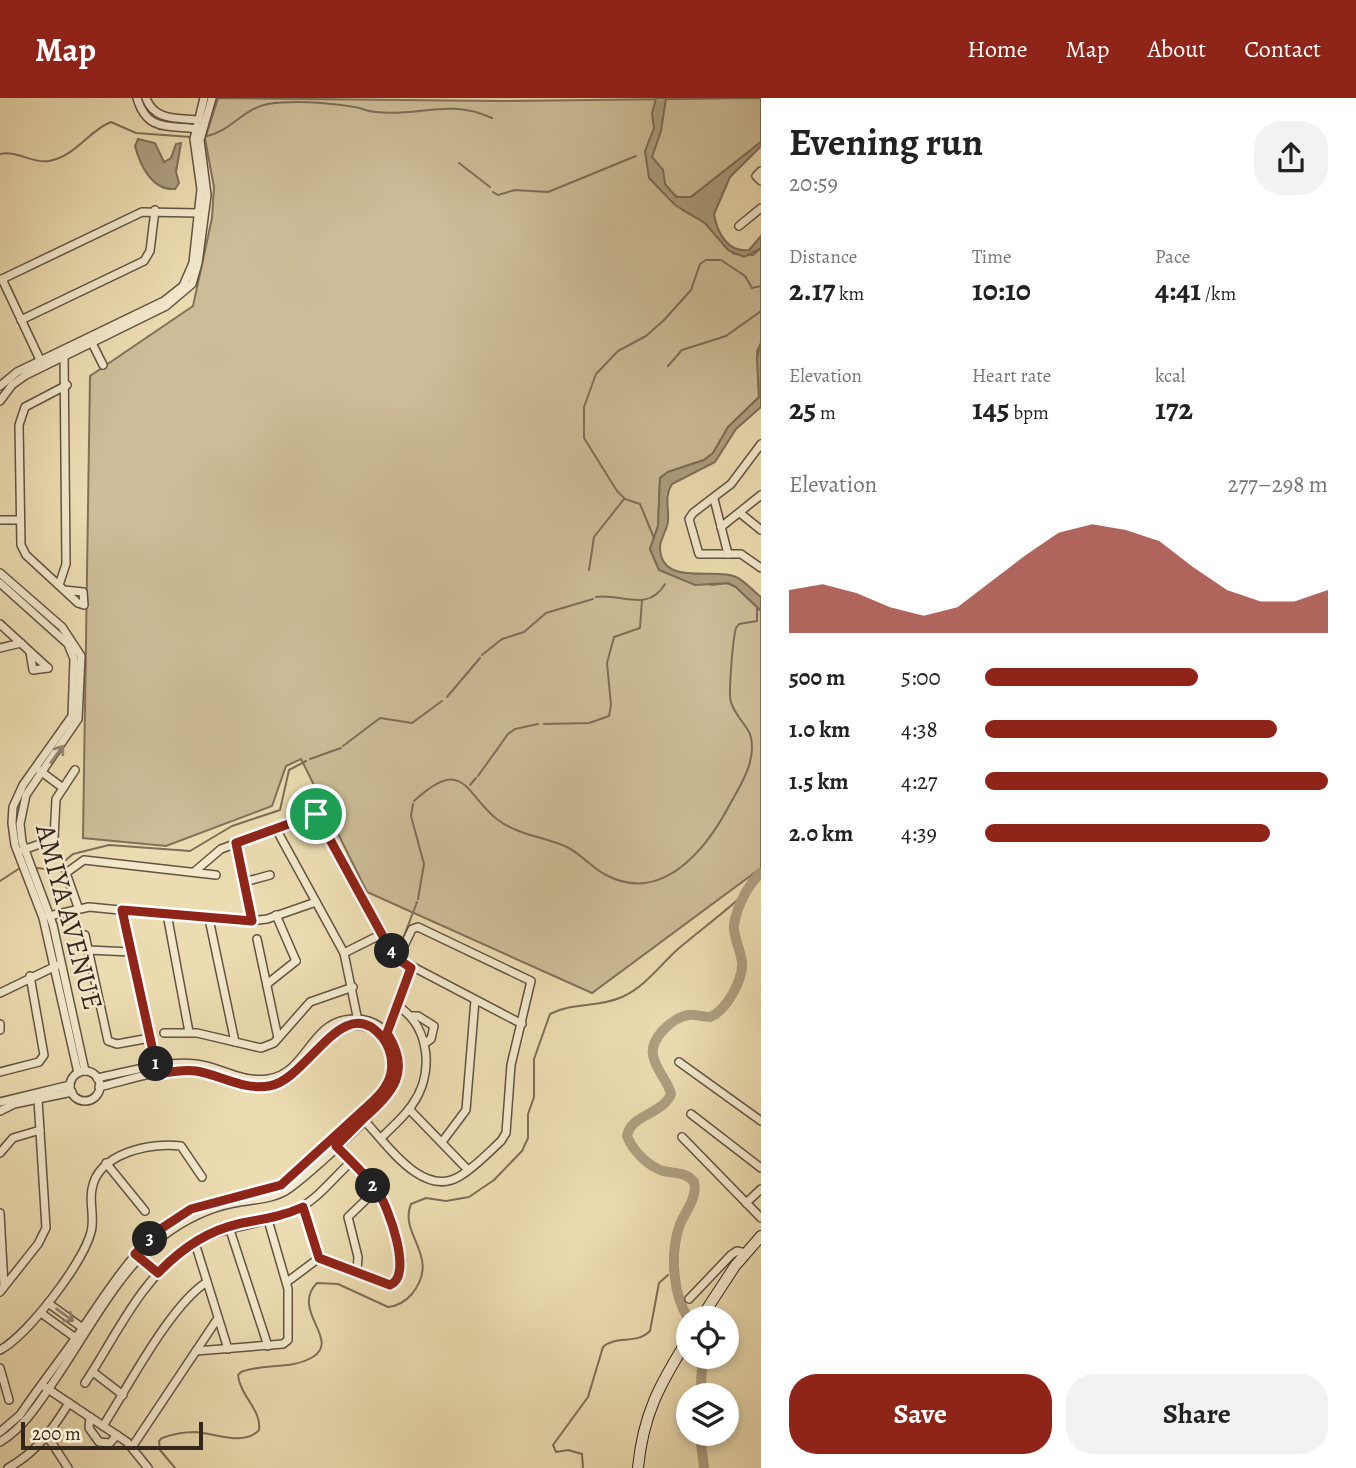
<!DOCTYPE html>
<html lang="en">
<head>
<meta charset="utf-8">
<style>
	body { margin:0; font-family:Alegreya,serif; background:#f2f2f2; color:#222; height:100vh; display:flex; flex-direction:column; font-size:26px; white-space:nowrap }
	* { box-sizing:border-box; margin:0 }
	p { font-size:23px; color:#767676 }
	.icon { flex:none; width:38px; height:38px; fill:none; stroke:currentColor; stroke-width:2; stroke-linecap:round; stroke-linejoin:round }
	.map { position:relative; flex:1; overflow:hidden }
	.details { display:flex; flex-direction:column; background:#fff; width:595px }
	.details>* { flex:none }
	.controls { position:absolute; left:676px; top:1208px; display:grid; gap:14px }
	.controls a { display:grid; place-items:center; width:63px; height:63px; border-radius:50%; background:#fff; box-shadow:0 4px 10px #0003; font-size:35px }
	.scale { position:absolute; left:21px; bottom:18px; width:182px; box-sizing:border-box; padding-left:7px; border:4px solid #34251d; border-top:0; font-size:19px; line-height:24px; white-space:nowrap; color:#34251d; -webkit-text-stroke:5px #f3e8cc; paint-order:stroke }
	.pin { position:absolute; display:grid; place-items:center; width:60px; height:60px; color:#fff; margin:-30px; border:4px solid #fff; border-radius:50%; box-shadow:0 2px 7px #0007 }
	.km { position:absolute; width:35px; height:35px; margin:-18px; border-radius:50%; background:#222; color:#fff; font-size:19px; line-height:35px; text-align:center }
	.round { display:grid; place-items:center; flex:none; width:74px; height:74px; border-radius:28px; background:#f2f2f2 }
	.head { display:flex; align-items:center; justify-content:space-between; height:119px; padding:0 28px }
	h1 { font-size:38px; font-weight:600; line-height:52px }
	.figures { display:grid; grid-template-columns:repeat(3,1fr); gap:10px; height:119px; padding:7px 28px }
	.figures div { display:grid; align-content:center }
	.figures b { font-size:30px; font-weight:600 }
	.figures small { font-size:19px; font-weight:400 }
	.figures p { font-size:19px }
	.chart { height:196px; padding:14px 28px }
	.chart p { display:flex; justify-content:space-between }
	.chart svg { width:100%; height:126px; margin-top:7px; fill:#8f2418; opacity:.7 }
	.primary-button { display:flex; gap:14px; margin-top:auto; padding:14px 28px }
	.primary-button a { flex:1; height:80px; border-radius:28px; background:#8f2418; color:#fff; font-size:28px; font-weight:600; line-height:80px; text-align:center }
	.primary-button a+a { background:#f2f2f2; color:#222 }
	ul { padding:0 28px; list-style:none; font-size:23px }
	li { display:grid; grid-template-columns:112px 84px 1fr; align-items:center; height:52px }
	li i { height:18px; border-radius:9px; background:#8f2418 }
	header { display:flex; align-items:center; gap:42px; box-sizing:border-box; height:98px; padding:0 35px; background:#8f2418; color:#fff }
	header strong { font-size:33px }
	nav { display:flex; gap:38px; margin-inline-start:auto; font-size:24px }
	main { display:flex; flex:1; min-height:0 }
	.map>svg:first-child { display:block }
	.green { fill:#cdbd98; stroke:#80715a; stroke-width:2 }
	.water { fill:#ad9e7f; stroke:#7d6e58; stroke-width:2 }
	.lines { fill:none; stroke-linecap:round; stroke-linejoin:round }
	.stream { stroke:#7d6e58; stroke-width:2 }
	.river { stroke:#ad9e7f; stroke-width:10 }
	.street-casing { stroke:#625342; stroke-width:10 }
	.secondary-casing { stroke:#34251d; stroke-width:12 }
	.street { stroke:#f3e8cc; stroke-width:7 }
	.secondary { stroke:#f3e8cc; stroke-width:10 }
	.oneway { stroke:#948674 }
	.route-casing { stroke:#fff; stroke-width:14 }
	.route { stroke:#8f2418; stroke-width:9 }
	.labels { text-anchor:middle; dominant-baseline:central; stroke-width:5; stroke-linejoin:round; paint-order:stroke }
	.street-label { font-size:28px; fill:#34251d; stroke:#f3e8cc }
</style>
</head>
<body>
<header>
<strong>Map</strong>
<nav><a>Home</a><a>Map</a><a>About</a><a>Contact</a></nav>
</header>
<main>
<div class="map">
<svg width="761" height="1370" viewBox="0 0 761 1370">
	<rect width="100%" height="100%" fill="#ecdcb1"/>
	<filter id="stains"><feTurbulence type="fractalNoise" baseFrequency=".00286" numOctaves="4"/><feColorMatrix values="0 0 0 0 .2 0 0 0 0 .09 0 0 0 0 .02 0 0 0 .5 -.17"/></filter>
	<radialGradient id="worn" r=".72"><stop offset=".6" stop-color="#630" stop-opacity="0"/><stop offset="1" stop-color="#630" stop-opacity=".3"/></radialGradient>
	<!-- green -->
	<path class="green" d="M218,0L499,3L761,0V44L691,99L681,101L672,95L683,112L705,125L734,156L753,157L761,150V245L757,253L759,299L728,329L713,355L704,362L668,374L660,380L658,428L650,451L659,472L712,487L727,485L736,489L761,513V770L592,895L367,794L301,661L286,668L272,708L166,748L83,740L90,278L193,208L212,120L214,89L205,41Z"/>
	<!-- water -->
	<g class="water">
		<path d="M656,0H666L661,33L652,59L663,72L665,86L676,99H691L761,44V48L730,79L714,116C717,135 728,155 749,152L761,138V150L744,159L728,152L705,125L675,107L649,80L645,53L654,30L652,16Z"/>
		<path d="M138,41L155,45L164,64L171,60L176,46L181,45L176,74L179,85L175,91C152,93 140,67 135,48Z"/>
		<path d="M761,245V309L736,331L715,364L672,386C664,398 669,410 668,423C667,432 661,440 660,448C659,490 716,469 736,479C745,483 753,493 761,499V513L736,489L728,485L695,487L659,472L650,451L658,428L660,380L668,374L704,362L713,355L728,329L759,299L757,260Z"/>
	</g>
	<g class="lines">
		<!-- stream -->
		<g class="stream">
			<path d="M207,38C231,33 244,10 268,6C295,2 328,5 355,9C362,10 368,14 376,14C419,19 448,0 492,20"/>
			<path d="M0,56C18,52 32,66 49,63C76,58 88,33 111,24L136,35L191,39"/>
			<path d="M459,65L490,89"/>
			<path d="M493,94L498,97L515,92L548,94L636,58"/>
			<path d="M668,268L682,252L726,238L761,213"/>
			<path d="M654,440L640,406L625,401L617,393L584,340V309L596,276L618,253L646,238L664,222L691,192L700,166L706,162H721L745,178L752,190L761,188"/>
			<path d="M589,472L594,439L624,401"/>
			<path d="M596,499C621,495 648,515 665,486"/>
			<path d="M482,557L502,541L524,534L546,515L593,501"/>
			<path d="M447,599L480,560"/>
			<path d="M544,626L589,625L609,618L611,607L607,565L614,539L640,530L642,502"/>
			<path d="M343,648L380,620L412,625L442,603"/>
			<path d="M310,661L341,650"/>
			<path d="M478,678L508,636L515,631L538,626"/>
			<path d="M470,687L476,680"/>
			<path d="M414,703C465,656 465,697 498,722C518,737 545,739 567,749C581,756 592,770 606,777C663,807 707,750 730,706C741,687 758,660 750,636C745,625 734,616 731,604C728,596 733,540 736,530L739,526L757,523V510"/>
			<path d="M413,706L411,718L424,766L418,801"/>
			<path d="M37,770L54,772L73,756L109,747L190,753L232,728L280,712L289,672L306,663"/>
			<path d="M0,783L20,770"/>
			<path d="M399,851L417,804"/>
			<path d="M671,1175L676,1171"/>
			<path d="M175,1370L160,1352L159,1343L162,1340C173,1336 183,1334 195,1334C215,1335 244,1349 259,1332C262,1312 240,1298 238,1277L241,1274C264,1265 291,1272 313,1259C341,1242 290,1212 317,1185L338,1186L388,1209C398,1208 405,1204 412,1196C442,1158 398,1137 411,1106L426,1100L446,1103L469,1099L494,1082L522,1053L528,1040V1016L534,999V961L550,916C572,904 598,910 622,899C646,888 659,868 678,851C700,832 723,816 744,796"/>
			<path d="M583,1370L582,1356L568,1352L556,1354L553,1347L588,1299L603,1249C616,1237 636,1247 650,1233L659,1185L668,1177"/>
		</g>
		<!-- river -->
		<g class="river">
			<path d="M688,1220C673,1196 670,1157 679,1129C684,1114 698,1101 694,1084C685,1072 670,1077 658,1071C645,1065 632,1051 627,1038C631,1016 662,1017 671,996C668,983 658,975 654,961C647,943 671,920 688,917C695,916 703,919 710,919C726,913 743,882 742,865C741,852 733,840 734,827C737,808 747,788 761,775"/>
			<path d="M700,1297L703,1258"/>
			<path d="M700,1335L704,1370"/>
		</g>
		<defs>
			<g id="street">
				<path d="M137,0C147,34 168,27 198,31"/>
				<path d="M146,0C154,23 178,20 198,22"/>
				<path d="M761,73L756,78L761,83"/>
				<path d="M739,128L761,110"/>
				<path d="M2,181L42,266"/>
				<path d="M0,182L142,114L200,115"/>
				<path d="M21,222L144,163L150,153L155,112"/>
				<path d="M91,243L103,267"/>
				<path d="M0,288L17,274L164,203L183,188L193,165L201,91L194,41L204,0"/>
				<path d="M0,303L12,287L26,277L166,208L192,186L198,165L207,97L200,42L212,0"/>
				<path d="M761,346L731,386L693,415L689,421L699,456H741L761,470"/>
				<path d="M714,401L728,456"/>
				<path d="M740,415L761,432"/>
				<path d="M0,422H20"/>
				<path d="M721,429L761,397"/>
				<path d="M0,475L62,529L81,558L78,621L26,697L20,726L22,744L53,827L85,973"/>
				<path d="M0,485L68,546L74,561L72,618L23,687L13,709L12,725L15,747L43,820L78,975"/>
				<path d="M59,487L66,466L64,255"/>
				<path d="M64,492L83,494L84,507L78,505L26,457L21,447L19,327L25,309L67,287"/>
				<path d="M0,526L48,570"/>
				<path d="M0,550L21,545"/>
				<path d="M30,554L33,572L48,570"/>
				<path d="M39,672L63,690"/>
				<path d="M275,729L344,855L358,923"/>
				<path d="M236,745L252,823"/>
				<path d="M23,752L54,741L56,701L75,672"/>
				<path d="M194,774L221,751L316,716L398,861L522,926"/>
				<path d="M244,784L270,777"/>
				<path d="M78,809L66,775L84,762L216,777"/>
				<path d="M122,812L157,972"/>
				<path d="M167,816L189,934"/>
				<path d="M276,817L296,863"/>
				<path d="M49,818L89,809L242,824L267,821L316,804"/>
				<path d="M209,821L235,944"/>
				<path d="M85,837L108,943L117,946L150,940"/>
				<path d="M257,841L278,940"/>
				<path d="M88,852L131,854"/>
				<path d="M344,855L382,836"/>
				<path d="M267,886L296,863"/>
				<path d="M0,895L58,867"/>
				<path d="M411,918H418L434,928L431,941L425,945"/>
				<path d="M0,926V932"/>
				<path d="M164,935H197L261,950L274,945L310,904L353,889"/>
				<path d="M385,937L411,870"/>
				<path d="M679,964L761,1023"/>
				<circle cx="85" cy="988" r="15"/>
				<path d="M0,974L39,964L44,957L30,878"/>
				<path d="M0,1004L70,987"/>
				<path d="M409,1011L468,1072"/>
				<path d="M0,1013L14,1006L72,994"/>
				<path d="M691,1016L761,1070"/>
				<path d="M361,1019C385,1043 422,1102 460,1078C475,1069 488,1055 501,1043L506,1035L511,967L531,883L418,829L412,831L398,861"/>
				<path d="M682,1039L761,1120"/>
				<path d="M381,1040C392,1029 404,1019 412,1007C434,977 431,930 398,908"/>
				<path d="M442,1044L466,1012L475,902"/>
				<path d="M0,1055L13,1040L40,1032"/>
				<path d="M106,1065L145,1113"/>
				<path d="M746,1105L761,1091"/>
				<path d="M303,1109L319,1160"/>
				<path d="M0,1115L4,1188"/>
				<path d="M229,1129L268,1248"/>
				<path d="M195,1145L228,1251"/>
				<path d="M137,1158L158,1175"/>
				<path d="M319,1160L390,1187L397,1183L402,1163L383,1103L376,1092L333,1045"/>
				<path d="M357,1173L358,1159L348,1119L376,1092"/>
				<path d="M287,1184L319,1160"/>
				<path d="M0,1194L38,1146L46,1130L38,1001"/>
				<path d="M689,1201L731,1157L737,1153L746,1155"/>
				<path d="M48,1205L84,1231"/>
				<path d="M41,1215L77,1241"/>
				<path d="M0,1252C28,1237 83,1165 91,1134C95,1120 89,1105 92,1091C98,1055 151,1044 181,1048L202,1079"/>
				<path d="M196,1253L283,1246L288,1242V1191L268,1122"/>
				<path d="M0,1270L9,1302"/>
				<path d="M93,1274L123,1297"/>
				<path d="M85,1285C115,1240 141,1180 188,1149C226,1124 262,1130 299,1110C318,1101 335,1078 351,1064"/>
				<path d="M45,1289L127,1344L148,1370"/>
				<path d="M90,1319L89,1330L99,1344L110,1345L117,1337"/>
				<path d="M103,1328C128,1289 171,1206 207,1184"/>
				<path d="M0,1334L20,1317C38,1290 58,1265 77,1238C110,1191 137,1141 190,1112C220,1096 259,1103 286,1083C308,1063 376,1009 387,987C394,973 393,954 383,941C374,929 360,925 345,929C313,937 307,980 272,988C243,994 221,976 194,973C164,969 129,982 99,989"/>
				<path d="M48,1339L68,1370"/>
				<path d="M0,1344C23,1330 37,1308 52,1286C85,1239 118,1172 163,1138C184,1122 208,1110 234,1105C253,1101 274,1102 290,1090C312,1073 390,1005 397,981C402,966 397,949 388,937C378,923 361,919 345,922C310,928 305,976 268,981C242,985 221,969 196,966C165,962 128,974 97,980"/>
				<path d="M132,1349L218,1220"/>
				<path d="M8,1370C37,1354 52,1332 69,1305"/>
			</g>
			<g id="secondary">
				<path d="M701,1220L735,1168L761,1138"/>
				<path d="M638,1370C643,1316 660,1286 688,1241"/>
			</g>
		</defs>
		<!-- street casing -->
		<use href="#street" class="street-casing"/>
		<!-- secondary casing -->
		<use href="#secondary" class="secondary-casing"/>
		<!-- street -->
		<use href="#street" class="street"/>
		<!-- secondary -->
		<use href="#secondary" class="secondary"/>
	</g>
	<!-- one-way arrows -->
	<defs><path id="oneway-shaft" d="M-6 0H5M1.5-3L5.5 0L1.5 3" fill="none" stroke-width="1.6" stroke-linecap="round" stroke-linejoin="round" transform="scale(1.75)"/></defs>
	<g class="oneway">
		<use href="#oneway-shaft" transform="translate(57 656) rotate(-54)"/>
		<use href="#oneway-shaft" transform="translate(65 1217) rotate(36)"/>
	</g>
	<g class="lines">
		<defs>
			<path id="route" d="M316,716L236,745L252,823L122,812L158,976C170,974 183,971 196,973C221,977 242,992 269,988C307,983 343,891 382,939C390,949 393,962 391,975C387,993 372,1004 359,1016L363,1021L336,1048C350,1062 365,1076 377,1092C388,1108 414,1178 390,1187L319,1160L303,1109C281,1119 261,1121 238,1126C207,1133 180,1152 158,1175L135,1156L159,1132L191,1111L281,1087L359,1016L363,1021C393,994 412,974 387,935L411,870L398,861L385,842L316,716"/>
		</defs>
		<!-- route casing -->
		<use href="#route" class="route-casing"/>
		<!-- route -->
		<use href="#route" class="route"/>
	</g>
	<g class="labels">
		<!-- street labels -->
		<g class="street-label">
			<text transform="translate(69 819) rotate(75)">AMIYA AVENUE</text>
		</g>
	</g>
	<rect width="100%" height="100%" filter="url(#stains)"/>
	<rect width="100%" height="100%" fill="url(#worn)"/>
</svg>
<div class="controls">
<a><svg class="icon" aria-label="locate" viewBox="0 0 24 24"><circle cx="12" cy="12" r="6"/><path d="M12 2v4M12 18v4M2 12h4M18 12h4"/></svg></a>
<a><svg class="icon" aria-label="layers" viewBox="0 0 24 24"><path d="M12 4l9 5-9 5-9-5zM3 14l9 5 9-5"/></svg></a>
</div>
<div class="scale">200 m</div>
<div class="pin" style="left:316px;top:716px;background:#1e9e55"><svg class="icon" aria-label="arrive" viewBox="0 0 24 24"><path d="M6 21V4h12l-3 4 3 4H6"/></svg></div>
<b class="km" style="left:156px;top:966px">1</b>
<b class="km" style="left:373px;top:1088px">2</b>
<b class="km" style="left:150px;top:1141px">3</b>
<b class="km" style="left:392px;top:853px">4</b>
</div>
<section class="details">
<div class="head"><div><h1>Evening run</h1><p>20:59</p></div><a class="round"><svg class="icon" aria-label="share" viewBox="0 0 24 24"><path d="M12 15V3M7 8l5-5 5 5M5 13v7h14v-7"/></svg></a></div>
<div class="figures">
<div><p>Distance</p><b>2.17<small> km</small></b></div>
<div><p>Time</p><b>10:10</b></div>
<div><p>Pace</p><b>4:41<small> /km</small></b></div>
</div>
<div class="figures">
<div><p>Elevation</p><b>25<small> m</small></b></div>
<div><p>Heart rate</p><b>145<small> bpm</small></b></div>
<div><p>kcal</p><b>172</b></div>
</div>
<div class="chart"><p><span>Elevation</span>277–298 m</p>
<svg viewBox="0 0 160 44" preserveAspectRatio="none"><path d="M0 44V29L10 27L20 30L30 35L40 38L50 35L60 26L70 17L80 9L90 6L100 8L110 12L120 21L130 29L140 33L150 33L160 29V44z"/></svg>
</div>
<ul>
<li><b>500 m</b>5:00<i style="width:62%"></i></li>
<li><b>1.0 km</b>4:38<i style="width:85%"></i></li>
<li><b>1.5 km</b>4:27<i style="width:100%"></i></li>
<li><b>2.0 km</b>4:39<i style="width:83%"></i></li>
</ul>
<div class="primary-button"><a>Save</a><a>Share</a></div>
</section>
</main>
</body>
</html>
